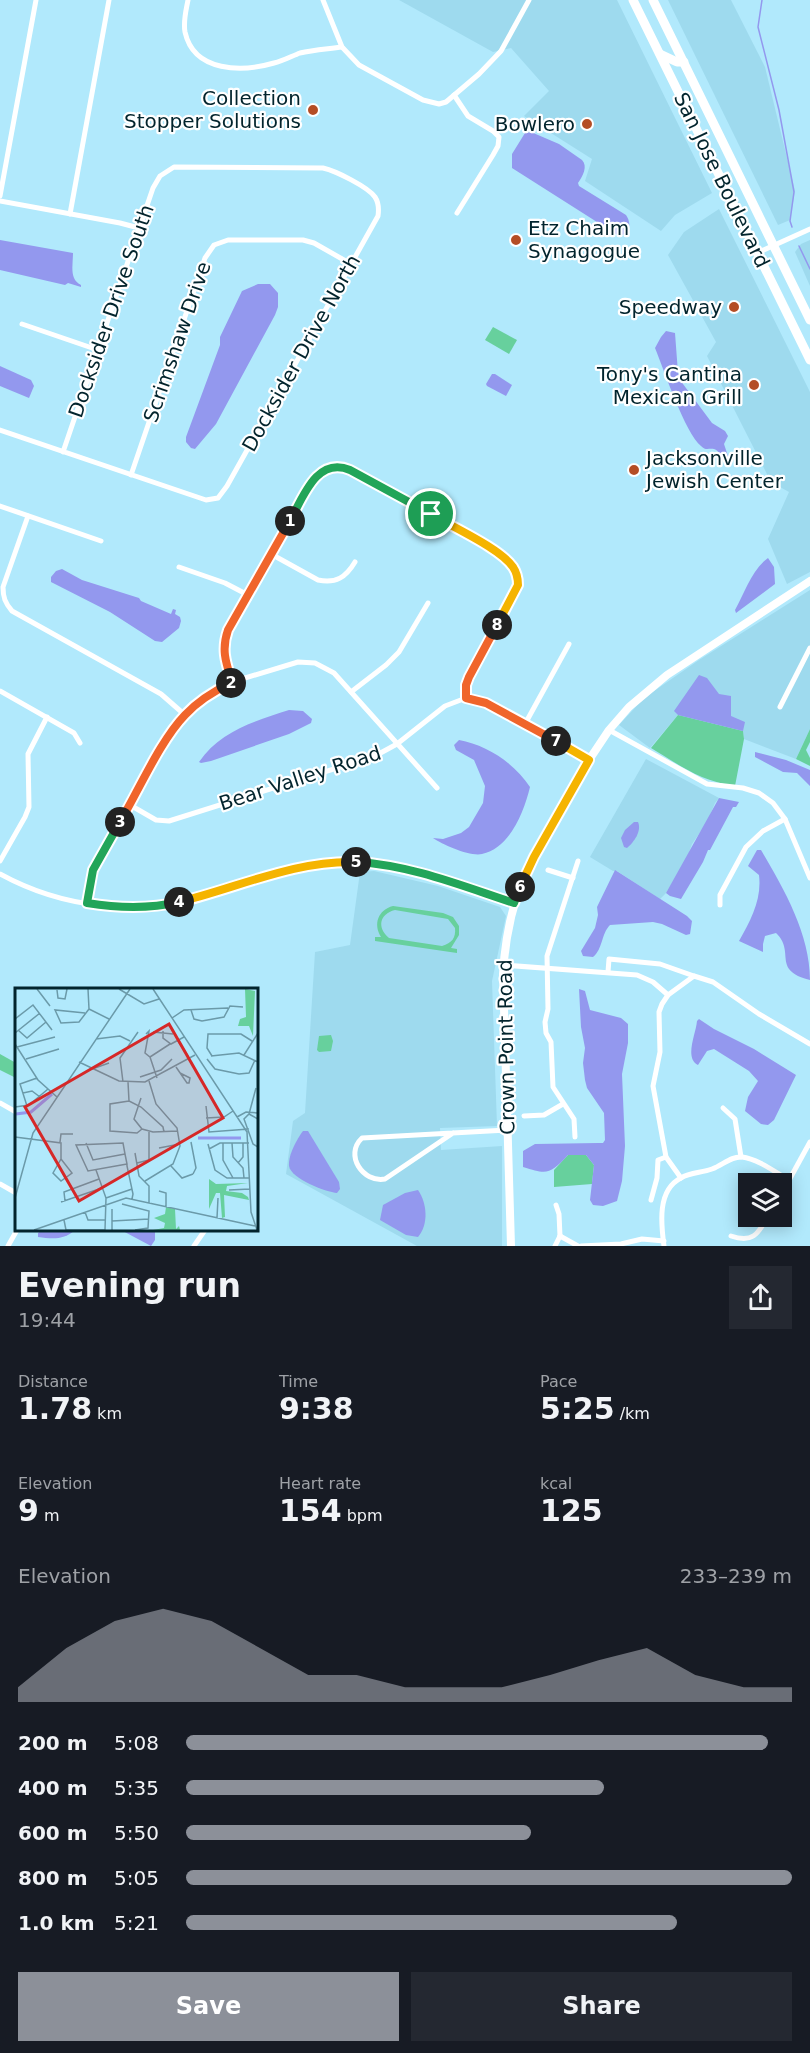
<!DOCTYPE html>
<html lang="en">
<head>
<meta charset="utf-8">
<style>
	body { margin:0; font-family:"DejaVu Sans",sans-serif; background:#242831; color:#f1f3f6; height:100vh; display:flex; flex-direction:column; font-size:22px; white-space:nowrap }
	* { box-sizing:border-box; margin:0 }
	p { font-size:20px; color:#9ea1a6 }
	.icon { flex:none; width:33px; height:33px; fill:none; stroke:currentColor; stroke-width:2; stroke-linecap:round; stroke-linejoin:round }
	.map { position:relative; height:1246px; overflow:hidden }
	.side { display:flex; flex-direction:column; background:#171b24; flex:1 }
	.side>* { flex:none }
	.buttons { position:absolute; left:738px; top:1173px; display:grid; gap:12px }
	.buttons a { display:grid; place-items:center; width:54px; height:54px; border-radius:0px; background:#171b24; box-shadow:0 3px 15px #0003; font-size:30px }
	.pin { position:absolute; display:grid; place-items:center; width:51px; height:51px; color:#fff; margin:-26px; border:3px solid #fff; border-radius:50%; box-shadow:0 2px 6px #0007 }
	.km { position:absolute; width:30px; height:30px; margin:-15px; border-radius:50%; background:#222; color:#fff; font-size:16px; line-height:30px; text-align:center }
	.round { display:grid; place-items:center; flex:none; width:63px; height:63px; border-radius:0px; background:#242831 }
	.head { display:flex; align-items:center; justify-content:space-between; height:102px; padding:0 18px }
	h1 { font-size:33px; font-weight:700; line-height:45px }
	.metrics { display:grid; grid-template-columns:repeat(3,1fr); gap:9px; height:102px; padding:6px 18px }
	.metrics div { display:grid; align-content:center }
	.metrics b { font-size:30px; font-weight:700 }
	.metrics small { font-size:16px; font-weight:400 }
	.metrics p { font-size:16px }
	.chart { height:168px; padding:12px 18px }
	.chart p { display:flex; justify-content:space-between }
	.chart svg { width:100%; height:108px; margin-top:6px; fill:#8c9099; opacity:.7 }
	.cta { display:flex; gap:12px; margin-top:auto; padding:12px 18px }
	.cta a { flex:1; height:69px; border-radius:0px; background:#8c9099; color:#fff; font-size:24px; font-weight:700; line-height:69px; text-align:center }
	.cta a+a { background:#242831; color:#f1f3f6 }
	ul { padding:0 18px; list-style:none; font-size:20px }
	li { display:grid; grid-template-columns:96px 72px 1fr; align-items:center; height:45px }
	li i { height:15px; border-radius:8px; background:#8c9099 }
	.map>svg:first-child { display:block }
	.built { fill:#9edaee }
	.green { fill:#67d09d; fill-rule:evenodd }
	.water { fill:#9398ee }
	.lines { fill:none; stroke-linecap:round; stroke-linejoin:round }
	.stream { stroke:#9398ee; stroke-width:1.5 }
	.street { stroke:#fff; stroke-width:5 }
	.secondary { stroke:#fff; stroke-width:8 }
	.primary { stroke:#fff; stroke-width:9 }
	.split-1-casing { stroke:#fff; stroke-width:12 }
	.split-2-casing { stroke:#fff; stroke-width:12 }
	.split-3-casing { stroke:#fff; stroke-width:12 }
	.split-4-casing { stroke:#fff; stroke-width:12 }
	.split-5-casing { stroke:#fff; stroke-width:12 }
	.split-6-casing { stroke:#fff; stroke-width:12 }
	.split-7-casing { stroke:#fff; stroke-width:12 }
	.split-8-casing { stroke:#fff; stroke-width:12 }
	.split-9-casing { stroke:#fff; stroke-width:12 }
	.split-1 { stroke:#22a559; stroke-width:8 }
	.split-2 { stroke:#f0652b; stroke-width:8 }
	.split-3 { stroke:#f0652b; stroke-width:8 }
	.split-4 { stroke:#22a559; stroke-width:8 }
	.split-5 { stroke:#f5b400; stroke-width:8 }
	.split-6 { stroke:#22a559; stroke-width:8 }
	.split-7 { stroke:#f5b400; stroke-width:8 }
	.split-8 { stroke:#f0652b; stroke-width:8 }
	.split-9 { stroke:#f5b400; stroke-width:8 }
	.poi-dot { fill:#b44d25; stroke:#fff; stroke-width:2 }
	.labels { text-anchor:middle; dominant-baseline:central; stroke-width:4.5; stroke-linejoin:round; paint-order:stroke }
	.poi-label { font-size:20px; fill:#02242d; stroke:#fff; text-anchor:end }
	.street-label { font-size:20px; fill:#02242d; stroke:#fff }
	.inset-river { fill:none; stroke:#9398ee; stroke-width:3 }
	.inset-road { fill:none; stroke:#6b9aa9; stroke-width:1.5 }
	.view { fill:#d62828; fill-opacity:0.15; stroke:#d62828; stroke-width:3 }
	.inset-edge { fill:none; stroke:#02242d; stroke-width:3 }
</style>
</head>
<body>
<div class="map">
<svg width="810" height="1246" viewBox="0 0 810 1246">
	<rect width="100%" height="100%" fill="#b1e9fc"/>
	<!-- built -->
	<g class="built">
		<path d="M399,0H617L712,193L675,215L661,231L585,181L592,159L524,116L549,91L511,48L493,52Z"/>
		<path d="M668,0H731L765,67L795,191L790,220L778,225Z"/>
		<path d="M719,209L810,392V572L787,584L768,539L789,492L771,482L707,356L716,342L668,255L684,232Z"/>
		<path d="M810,240V286L795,252L801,244Z"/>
		<path d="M810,590V729L796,759L744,739L743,731L678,715L650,748L619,725L644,698L699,660Z"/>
		<path d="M646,759L719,798L715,803L707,822L692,844L687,858L666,893L660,899L617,871H613L590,857Z"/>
		<path d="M374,871L438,886L500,907L506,916L492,981L497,1126L440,1128L441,1150L502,1146V1246H417L286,1174L293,1121L305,1113L315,952L350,945L360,872Z"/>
	</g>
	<!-- green -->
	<g class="green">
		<path d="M493,327L517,340L509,354L485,340Z"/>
		<path d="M678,715L743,731L744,739L735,786C700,781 681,766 651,748Z"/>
		<path d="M810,729V742L806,750L810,758V766L796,759Z"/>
		<path d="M393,906L443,913L453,917L459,926V935L451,948L457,949V953L375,941V937H381C373,924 378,910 393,906ZM395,910L448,919L455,928C456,938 452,943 442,946L389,938C377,928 379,914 395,910Z"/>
		<path d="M331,1035L333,1041L331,1051L319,1052L317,1050L319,1036Z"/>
		<path d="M0,1054L16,1063V1078L0,1070Z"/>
		<path d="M568,1155H586L594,1165L592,1184L554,1187V1170Z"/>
	</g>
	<!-- water -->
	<g class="water">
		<path d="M531,132L559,144L582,160C588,166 583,176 578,183L579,186L626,215C630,221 630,226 628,233L619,236L512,168V154L525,133Z"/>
		<path d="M0,240L73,253C73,265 69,279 81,285V287L68,283L65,285L0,270Z"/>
		<path d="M258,284H270L278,293V307L275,315L216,424L195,449L191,448L186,442V437L220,345V337L242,291Z"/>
		<path d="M666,331L675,333L678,373L683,384L712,423L725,431L728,436L724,444L729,459L727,461C722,458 719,450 714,449C708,448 706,451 701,446C685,433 664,370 655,348L661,337Z"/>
		<path d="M0,366L31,380L34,386L29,398L0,386Z"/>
		<path d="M492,374H495L512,385L506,396L487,386L486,384Z"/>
		<path d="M768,558L774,567L775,584L736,613L735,610C744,594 752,569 768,558Z"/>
		<path d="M62,569L82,580L139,598L141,601L171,614L173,609L176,610L175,614L180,617L181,621L179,628L162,642L155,641L110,612L51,582V577L56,571Z"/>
		<path d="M699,675L707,678L719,694L731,696V716L745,722L743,731L678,715L674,711Z"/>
		<path d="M289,710L303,711L312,719L311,723L289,734L211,761L201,763L199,762C220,731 255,721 289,710Z"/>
		<path d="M459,740C487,745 514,763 530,787C524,812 510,848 482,854C471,857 443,845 433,838L443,839L461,833L469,827L483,803L485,786L474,760L456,750L454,745Z"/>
		<path d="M755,752L786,760L810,770V786L797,773L783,772L755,757Z"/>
		<path d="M719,798L739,802L736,807H733L710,850H708L703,862L681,899L670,896L666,893Z"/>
		<path d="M634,822H638C642,831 634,842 627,848L624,847L621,838L625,830Z"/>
		<path d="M757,850H761C784,889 810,934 810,980C771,970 796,952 776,933L765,936L763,944V952L739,941C751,920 762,899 759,875L748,866Z"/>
		<path d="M615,870L687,916L692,921L690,934L686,935L662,924L653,922L610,925C601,934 603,949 593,957L583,956L581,951L595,928L598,915L597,907Z"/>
		<path d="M579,989L585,991L590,1010L621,1018L628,1024V1043L622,1074L625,1146L622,1181L617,1201L603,1206L593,1205L590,1200L594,1165L586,1155H568C550,1174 548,1175 523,1167V1151L535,1144L598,1143H603L605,1140L604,1113L587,1088L585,1080L583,1063L585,1048L581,1027Z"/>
		<path d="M699,1019L714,1029L754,1049L796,1075L774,1120L768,1125L761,1124L745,1111L748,1097L758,1081L749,1071L714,1049L707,1051L698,1065C684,1058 696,1034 697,1021Z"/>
		<path d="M303,1131H308L339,1182L340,1189L337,1193C326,1192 291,1179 289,1166C288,1155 297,1139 303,1131Z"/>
		<path d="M418,1190C427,1203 429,1224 418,1237L406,1235L380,1220L383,1205L405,1193Z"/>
		<path d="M42,1230H75C64,1240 53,1239 38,1237V1233Z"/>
		<path d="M121,1230H155V1240L151,1246Z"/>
	</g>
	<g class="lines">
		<!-- stream -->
		<g class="stream">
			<path d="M762,0L758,27L779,110L794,192L790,221L792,227"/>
			<path d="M799,246L810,269"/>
		</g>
		<!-- street -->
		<g class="street">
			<path d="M188,0C186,11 183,21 185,32C194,73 243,72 274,63C283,61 292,56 300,53C313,50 328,49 342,47"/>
			<path d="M323,0L342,47L359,65L423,100L439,104L446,102L479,74L501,51L529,0"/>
			<path d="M454,95L468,116L493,131L499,137L498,146L493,155L457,213"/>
			<path d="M0,196L36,0"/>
			<path d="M0,201L120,223L139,228"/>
			<path d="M70,214L109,0"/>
			<path d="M757,253L810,229"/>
			<path d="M22,324L98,350"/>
			<path d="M0,430L206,500L218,498L227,486L378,216C379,209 379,203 375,197C368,187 336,171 323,168L174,167L160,176L153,188L63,452"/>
			<path d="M131,475L205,258L214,245L228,240H303L314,243L351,264"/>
			<path d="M0,506L101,541"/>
			<path d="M28,516L3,587C3,597 5,603 12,611L161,694L185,715"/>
			<path d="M271,554L318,580C336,584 346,577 355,562"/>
			<path d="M179,567L225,583L248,595"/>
			<path d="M232,682C226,663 221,650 228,630L314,478C325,467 335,463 350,470L431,514L502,557L513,567L518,578L516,592L469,677L466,685V698"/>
			<path d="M0,691L74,733L80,743"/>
			<path d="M351,692L386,665L399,652L428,603"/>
			<path d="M780,707L810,648"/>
			<path d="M525,724L569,644"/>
			<path d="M609,730L707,784L743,788L759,793L773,803L785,819L810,878"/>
			<path d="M130,805L156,820L169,821L375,756L397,744L445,706L466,698L486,703L589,760"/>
			<path d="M0,861L25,817L29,807L28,754L47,717"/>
			<path d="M548,870L573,878"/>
			<path d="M0,874C62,908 134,916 202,896C248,882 295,864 343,861C402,859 460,885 515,903"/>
			<path d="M87,903L93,870L168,737L185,715L203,699L232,682L298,662L315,663L334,673L437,788"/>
			<path d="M720,905V895L746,847L763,831L785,819"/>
			<path d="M503,965L637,975L653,982L668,995"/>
			<path d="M608,972L609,959L660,964L694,976"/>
			<path d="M0,1103L16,1112"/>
			<path d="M723,1108L735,1119L741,1157"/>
			<path d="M524,1116L544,1115L563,1104"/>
			<path d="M453,1133L385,1179C363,1183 344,1155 362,1138L507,1130"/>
			<path d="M575,1137L574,1119L553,1087L551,1042L546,1033L545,1022L548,1009L547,956L578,861"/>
			<path d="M681,1178L666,1157L653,1086L660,1052L659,1012L662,1004L668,995L694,976L713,982L759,1014L810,1044"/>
			<path d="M0,1184L16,1193"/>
			<path d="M782,1193L810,1142"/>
			<path d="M651,1200L657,1178L658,1160L666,1157"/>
			<path d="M556,1205L559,1214L560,1236"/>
			<path d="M560,1236L578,1246"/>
			<path d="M731,1236C752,1243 758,1235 768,1216"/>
			<path d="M8,1246L17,1230"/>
			<path d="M194,1246L205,1230"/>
			<path d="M555,1246L560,1236"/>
			<path d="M581,1246L621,1244L642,1239L664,1241"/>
			<path d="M664,1246C661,1224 657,1190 681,1178C690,1172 702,1173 712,1169C723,1165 731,1156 742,1157C758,1159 775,1172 789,1180"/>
		</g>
		<!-- secondary -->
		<path class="secondary" d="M511,1246L503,974C505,940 511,908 524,877L589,760L609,730L629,707L667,675L810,581"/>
		<!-- primary -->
		<g class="primary">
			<path d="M633,0L810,360"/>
			<path d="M653,0L810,320"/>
			<path d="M660,54L677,62H684"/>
		</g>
	</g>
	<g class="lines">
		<defs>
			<path id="split-1" d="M290,521C303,497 317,456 350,470L431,514"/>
			<path id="split-2" d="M231,683L232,682C226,663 221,650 228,630L290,521"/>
			<path id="split-3" d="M120,822C139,790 160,741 185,715C198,701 214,691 231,683"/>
			<path id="split-4" d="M120,822L93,870L87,903C118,908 149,909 179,902"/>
			<path id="split-5" d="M179,902C237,888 295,860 356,862"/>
			<path id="split-6" d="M356,862C411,865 462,886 514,903L520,887"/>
			<path id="split-7" d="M520,887L534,857L589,760L556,741"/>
			<path id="split-8" d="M497,625L469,677L466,685V698L486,703L556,741"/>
			<path id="split-9" d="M431,514C452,527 500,548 513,567C517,573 518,579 518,585L497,625"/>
		</defs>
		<!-- split-1 casing -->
		<use href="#split-1" class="split-1-casing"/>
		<!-- split-2 casing -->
		<use href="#split-2" class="split-2-casing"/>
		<!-- split-3 casing -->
		<use href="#split-3" class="split-3-casing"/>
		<!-- split-4 casing -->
		<use href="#split-4" class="split-4-casing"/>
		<!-- split-5 casing -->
		<use href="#split-5" class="split-5-casing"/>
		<!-- split-6 casing -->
		<use href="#split-6" class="split-6-casing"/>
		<!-- split-7 casing -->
		<use href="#split-7" class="split-7-casing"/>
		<!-- split-8 casing -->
		<use href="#split-8" class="split-8-casing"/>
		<!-- split-9 casing -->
		<use href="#split-9" class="split-9-casing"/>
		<!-- split-1 -->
		<use href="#split-1" class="split-1"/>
		<!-- split-2 -->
		<use href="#split-2" class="split-2"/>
		<!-- split-3 -->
		<use href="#split-3" class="split-3"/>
		<!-- split-4 -->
		<use href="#split-4" class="split-4"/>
		<!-- split-5 -->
		<use href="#split-5" class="split-5"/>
		<!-- split-6 -->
		<use href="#split-6" class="split-6"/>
		<!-- split-7 -->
		<use href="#split-7" class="split-7"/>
		<!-- split-8 -->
		<use href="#split-8" class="split-8"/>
		<!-- split-9 -->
		<use href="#split-9" class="split-9"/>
	</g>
	<!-- markers -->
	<g class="poi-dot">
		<circle cx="313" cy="110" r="6"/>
		<circle cx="587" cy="124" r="6"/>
		<circle cx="516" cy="240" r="6"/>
		<circle cx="734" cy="307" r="6"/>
		<circle cx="754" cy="385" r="6"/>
		<circle cx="634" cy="470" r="6"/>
	</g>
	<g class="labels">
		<!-- poi labels -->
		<g class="poi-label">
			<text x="301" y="98">Collection<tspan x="301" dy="23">Stopper Solutions</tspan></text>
			<text x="575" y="124">Bowlero</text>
			<text x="528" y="228" text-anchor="start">Etz Chaim<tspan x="528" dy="23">Synagogue</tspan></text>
			<text x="722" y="307">Speedway</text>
			<text x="742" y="374">Tony's Cantina<tspan x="742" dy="23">Mexican Grill</tspan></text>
			<text x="646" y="458" text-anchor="start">Jacksonville<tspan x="646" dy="23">Jewish Center</tspan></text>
		</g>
		<!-- street labels -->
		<g class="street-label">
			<text transform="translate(722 180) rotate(64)">San Jose Boulevard</text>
			<text transform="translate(111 311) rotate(-71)">Docksider Drive South</text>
			<text transform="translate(177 342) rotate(-71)">Scrimshaw Drive</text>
			<text transform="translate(301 353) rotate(-61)">Docksider Drive North</text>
			<text transform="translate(300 778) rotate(-18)">Bear Valley Road</text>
			<text transform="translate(506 1047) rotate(-91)">Crown Point Road</text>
		</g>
	</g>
	<!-- overview -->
	<g transform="translate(15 988)">
		<rect width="243" height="243" fill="#b1e9fc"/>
		<path d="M230,1L240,3L238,48L234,38H223L225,31L231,29ZM194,191L201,196L233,195L212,198L211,203L227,205L233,209L234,212L209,207L210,229L207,230L205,205H201L194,221ZM151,219L160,221L161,241L164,238L165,242H138L149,240L150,235L139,230L150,226Z" fill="#67d09d"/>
		<path class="inset-river" d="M1,126L16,124L37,106M183,150H226"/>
		<path class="inset-road" d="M22,1L35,18M73,1L74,21M104,1L129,16L144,11M138,1L232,144L236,224L242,242M42,2L43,10L50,11L52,1M74,21L94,31M176,22L179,31L187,33L209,29L215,18L228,19M70,25L40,22L46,35L64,34L74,21M157,30L169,22L213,20M0,31L18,17L37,42M3,42L12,50L31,34M148,43V50L156,56L169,49M138,44L158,46M0,45L25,25M131,46L134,43L130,65L135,69L155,56M81,51L105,48L115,53M163,53L173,68M0,56L23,92L42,109M2,59L40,49M229,67L243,45M196,68L224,65L243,74M197,68L192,60L193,46H226L237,53M135,69L142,90M11,71L44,61M192,71L200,81L224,86L234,85L240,72M64,74L104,93L130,94L180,67M161,79L172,95H174L175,90L165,85M77,81L94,75M125,89L146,82L157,71M108,94L105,70L123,44M113,94L114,113L126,119L148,139L149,144M8,105L17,103L25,109M126,110L119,131L127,141L138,144L163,143M114,113L95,116V143L122,145L127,141M12,118L5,96L22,90M191,118L194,144L234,141M0,119L14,117L33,101M234,126L241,100M222,129L231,124L243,125M191,130L209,129L218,123M243,131L234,126L229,131L238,156L243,159M0,149L46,155V171M45,154L46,146H58M176,154L181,180L178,186M71,155L78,172L110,166M208,155V172L218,190M217,155L218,169L228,180L229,190M193,156L200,182L212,190H235M144,160L165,156M194,161L205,155H234M120,165L124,188L134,198V215M46,171L57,185L46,193L38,185ZM122,175L134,172V144M223,175L228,169V155M112,176L73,183L61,157L108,155L110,166L112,176V178L118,206L117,211M156,178L167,190L178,186M81,182L91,210L90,242M130,193L158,176L165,158L162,140L141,116L134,93M214,202L235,201M144,203L151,205V219M0,210L18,145L115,1M91,210L117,201M0,212V231M50,213L49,204L84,191M46,214L87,200M107,216L134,223L133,240L120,242M70,224L73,232H90M202,230L203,210M49,232L51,242H90M97,233L134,231M19,242L111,210L240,238M97,242V221"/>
		<path class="view" d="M154,36L208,130L64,213L10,119Z"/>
		<rect width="243" height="243" class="inset-edge"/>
	</g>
</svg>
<div class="buttons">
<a><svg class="icon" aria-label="layers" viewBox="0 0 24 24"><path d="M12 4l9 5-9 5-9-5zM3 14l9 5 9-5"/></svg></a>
</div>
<div class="pin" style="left:431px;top:514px;background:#1e9e55"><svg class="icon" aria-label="arrive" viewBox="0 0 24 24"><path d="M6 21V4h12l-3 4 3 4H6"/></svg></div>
<b class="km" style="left:290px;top:521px">1</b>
<b class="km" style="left:231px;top:683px">2</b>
<b class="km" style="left:120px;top:822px">3</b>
<b class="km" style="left:179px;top:902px">4</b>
<b class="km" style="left:356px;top:862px">5</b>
<b class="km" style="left:520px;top:887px">6</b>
<b class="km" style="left:556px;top:741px">7</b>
<b class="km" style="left:497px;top:625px">8</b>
</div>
<section class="side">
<div class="head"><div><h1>Evening run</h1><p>19:44</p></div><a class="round"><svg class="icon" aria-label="share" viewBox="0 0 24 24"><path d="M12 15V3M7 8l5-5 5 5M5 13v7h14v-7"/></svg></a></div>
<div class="metrics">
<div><p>Distance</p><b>1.78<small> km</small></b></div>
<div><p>Time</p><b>9:38</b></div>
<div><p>Pace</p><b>5:25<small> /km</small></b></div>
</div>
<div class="metrics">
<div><p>Elevation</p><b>9<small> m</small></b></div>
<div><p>Heart rate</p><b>154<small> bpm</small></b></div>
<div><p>kcal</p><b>125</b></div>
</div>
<div class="chart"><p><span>Elevation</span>233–239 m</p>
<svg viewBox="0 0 160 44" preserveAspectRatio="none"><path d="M0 44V38L10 22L20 11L30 6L40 11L50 22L60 33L70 33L80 38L90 38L100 38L110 33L120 27L130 22L140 33L150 38L160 38V44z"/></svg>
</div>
<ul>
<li><b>200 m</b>5:08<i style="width:96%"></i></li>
<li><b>400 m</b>5:35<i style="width:69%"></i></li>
<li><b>600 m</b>5:50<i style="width:57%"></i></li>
<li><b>800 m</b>5:05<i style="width:100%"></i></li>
<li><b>1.0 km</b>5:21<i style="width:81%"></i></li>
</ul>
<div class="cta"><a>Save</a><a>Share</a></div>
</section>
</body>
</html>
